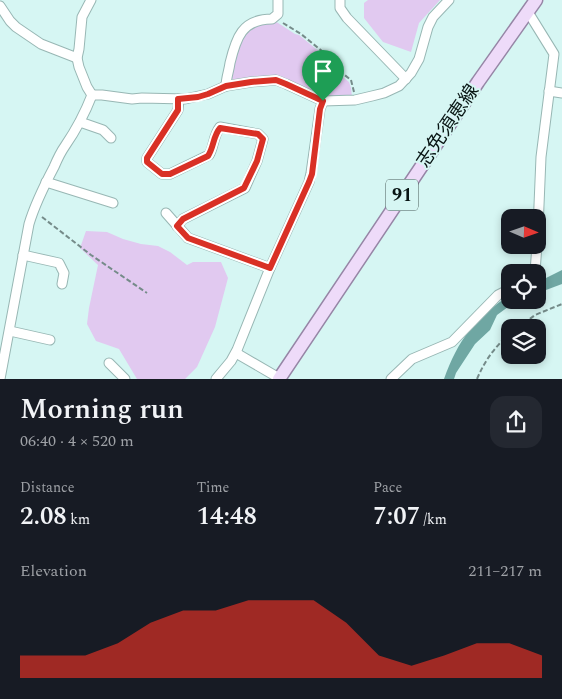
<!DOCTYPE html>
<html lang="en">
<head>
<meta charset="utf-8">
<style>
	body { margin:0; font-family:Spectral,"Noto Sans JP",serif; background:#242831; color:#f1f3f6; height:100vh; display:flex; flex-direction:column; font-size:19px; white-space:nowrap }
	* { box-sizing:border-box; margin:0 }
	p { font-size:16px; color:#9ea1a6 }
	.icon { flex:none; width:28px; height:28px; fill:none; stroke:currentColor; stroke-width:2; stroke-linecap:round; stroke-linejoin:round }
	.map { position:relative; height:379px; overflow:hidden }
	.panel { display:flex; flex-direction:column; background:#171b24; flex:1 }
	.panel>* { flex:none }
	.needle { width:32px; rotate:92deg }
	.tools { position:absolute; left:501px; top:209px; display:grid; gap:10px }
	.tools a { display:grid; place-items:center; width:45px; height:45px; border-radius:10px; background:#171b24; box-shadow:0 2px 8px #0003; font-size:25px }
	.pin { position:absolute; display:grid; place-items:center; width:42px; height:42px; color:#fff; margin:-51px -21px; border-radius:50% 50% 50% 0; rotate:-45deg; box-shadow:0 0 5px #0007 }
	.pin .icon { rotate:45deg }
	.round { display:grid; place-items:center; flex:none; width:52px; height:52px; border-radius:15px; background:#242831 }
	.headline { display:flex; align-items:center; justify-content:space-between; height:85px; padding:0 20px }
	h1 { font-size:28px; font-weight:600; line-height:38px }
	.metrics { display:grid; grid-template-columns:repeat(3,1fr); gap:8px; height:85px; padding:5px 20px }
	.metrics div { display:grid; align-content:center }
	.metrics b { font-size:25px; font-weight:600 }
	.metrics small { font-size:14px; font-weight:400 }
	.metrics p { font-size:14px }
	.chart { height:140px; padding:10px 20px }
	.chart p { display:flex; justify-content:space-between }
	.chart svg { width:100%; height:90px; margin-top:5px; fill:#d93025; opacity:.7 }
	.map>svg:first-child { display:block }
	.green { fill:#e1c9f0 }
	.water { fill:#6fa7a3 }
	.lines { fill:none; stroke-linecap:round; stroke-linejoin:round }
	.street-casing { stroke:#98b7b4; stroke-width:11 }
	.primary-casing { stroke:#9686a6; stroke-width:15 }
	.path { stroke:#758b89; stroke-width:2; stroke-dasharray:5 2.5; stroke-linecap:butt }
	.street { stroke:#fff; stroke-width:9 }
	.primary { stroke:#eedbf9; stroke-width:12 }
	.route-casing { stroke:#fff; stroke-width:10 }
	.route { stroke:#d93025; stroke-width:6 }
	.labels { text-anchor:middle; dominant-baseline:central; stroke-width:4; stroke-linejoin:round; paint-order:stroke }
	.shield { fill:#d6f6f3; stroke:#465856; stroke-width:1 }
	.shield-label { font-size:18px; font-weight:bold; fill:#081413 }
	.street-label { font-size:19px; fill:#081413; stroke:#d6f6f3 }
</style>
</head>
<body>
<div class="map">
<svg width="562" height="379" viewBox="0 0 562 379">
	<rect width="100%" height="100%" fill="#d6f6f3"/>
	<!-- green -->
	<g class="green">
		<path d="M368,0H440L419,23L411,52L383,42L364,18V3Z"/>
		<path d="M275,21L295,34L299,35L326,57L330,66L349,82L351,88L352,97H327L279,76L235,81L230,78L239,42L252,26Z"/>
		<path d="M86,231L107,232L123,239L141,244L158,246L170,252L187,265L193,262H221L228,278L215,327L197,367L185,379H137L119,349L96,341L87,324L89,308L98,265L80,248Z"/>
	</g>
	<!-- water -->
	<g class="water">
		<path d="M562,270V284L538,293V282Z"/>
		<path d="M510,295V300H519L515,302L497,315L490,330L475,344L456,373L454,379H444C458,340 475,318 510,295Z"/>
	</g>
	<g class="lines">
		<defs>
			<g id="street">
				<path d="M91,0L82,17L79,49L77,58L79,67L87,87L92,95"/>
				<path d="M340,0V8L347,18L406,79"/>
				<path d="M0,6L10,21L16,27L41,44L77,58"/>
				<path d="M528,12L554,54L541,157L538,229"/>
				<path d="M226,86C226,78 229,71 230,63C236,38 242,19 272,19L278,14V0"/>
				<path d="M549,91L562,93"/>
				<path d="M92,95H102L132,99L142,98L185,99L208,94L226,86L251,82L276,80L286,84L323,101L355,100L372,96L384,93L399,86L411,73L419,59L428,27L433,17L449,0"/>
				<path d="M80,122L103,130L111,138"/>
				<path d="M46,182L113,203"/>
				<path d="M166,213L188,238L270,268"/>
				<path d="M177,226L183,219L245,188L257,161L263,139L258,134L220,127C213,136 214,147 209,155L170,174H162L147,162V158L178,110L179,99"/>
				<path d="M23,255L59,263L64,273L62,284"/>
				<path d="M535,272L537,245"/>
				<path d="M10,331L50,340"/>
				<path d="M236,353L279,378"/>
				<path d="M109,363L125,379"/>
				<path d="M0,379L29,224C35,204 44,186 54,167C57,160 60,153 65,146C76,130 85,113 92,95"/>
				<path d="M216,379L231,361L237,350L270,268L309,182L311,173L320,109L323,101"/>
				<path d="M391,379L412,359L452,342L498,295L510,289"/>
			</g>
			<path id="primary" d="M279,379L478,82L536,0"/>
		</defs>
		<!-- street casing -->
		<use href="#street" class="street-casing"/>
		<!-- primary casing -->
		<use href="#primary" class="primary-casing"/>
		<!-- path -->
		<g class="path">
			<path d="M283,23L301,34L328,56L332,65L351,80L354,92"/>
			<path d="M42,217L91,255L147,293"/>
			<path d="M518,328L535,315L562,304"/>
			<path d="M477,379C485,360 495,347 510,333"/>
		</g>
		<!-- street -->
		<use href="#street" class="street"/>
		<!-- primary -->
		<use href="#primary" class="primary"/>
	</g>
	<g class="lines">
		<defs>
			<path id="route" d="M276,80L286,84L323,101L320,109L312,174L309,182L270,268L188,238L177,226L183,219L244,188L257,161L263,139L258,134L220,128C213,136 214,147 208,156L170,174H162L147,162V158L178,110V99L198,97L208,94L226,86L251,82Z"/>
		</defs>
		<!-- route casing -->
		<use href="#route" class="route-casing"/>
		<!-- route -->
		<use href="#route" class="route"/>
	</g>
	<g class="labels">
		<!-- shield labels -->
		<rect class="shield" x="386" y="179.5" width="32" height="31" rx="4"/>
		<g class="shield-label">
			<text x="402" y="195">91</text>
		</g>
		<!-- street labels -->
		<g class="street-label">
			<text transform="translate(448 126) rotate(-56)">志免須恵線</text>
		</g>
	</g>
</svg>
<div class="tools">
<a><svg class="needle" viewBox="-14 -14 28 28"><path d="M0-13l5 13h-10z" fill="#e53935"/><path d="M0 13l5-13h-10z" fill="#9ea1a6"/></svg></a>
<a><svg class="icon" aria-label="locate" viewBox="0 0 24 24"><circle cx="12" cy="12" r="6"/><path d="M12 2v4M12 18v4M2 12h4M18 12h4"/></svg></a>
<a><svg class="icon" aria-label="layers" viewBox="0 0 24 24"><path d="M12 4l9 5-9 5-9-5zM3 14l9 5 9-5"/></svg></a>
</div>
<div class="pin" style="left:323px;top:101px;background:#1e9e55"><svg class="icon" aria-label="arrive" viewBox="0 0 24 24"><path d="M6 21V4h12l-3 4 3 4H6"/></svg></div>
</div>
<section class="panel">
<div class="headline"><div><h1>Morning run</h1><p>06:40 · 4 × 520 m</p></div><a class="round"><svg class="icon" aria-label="share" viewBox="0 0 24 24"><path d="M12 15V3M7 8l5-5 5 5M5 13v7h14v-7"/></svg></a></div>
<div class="metrics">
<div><p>Distance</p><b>2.08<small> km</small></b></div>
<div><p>Time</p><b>14:48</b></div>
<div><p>Pace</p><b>7:07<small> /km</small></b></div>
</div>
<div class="chart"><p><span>Elevation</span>211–217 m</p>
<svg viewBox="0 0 160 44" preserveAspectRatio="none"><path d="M0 44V33L10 33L20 33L30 27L40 17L50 11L60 11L70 6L80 6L90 6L100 17L110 33L120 38L130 33L140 27L150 27L160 33V44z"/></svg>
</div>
</section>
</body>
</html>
